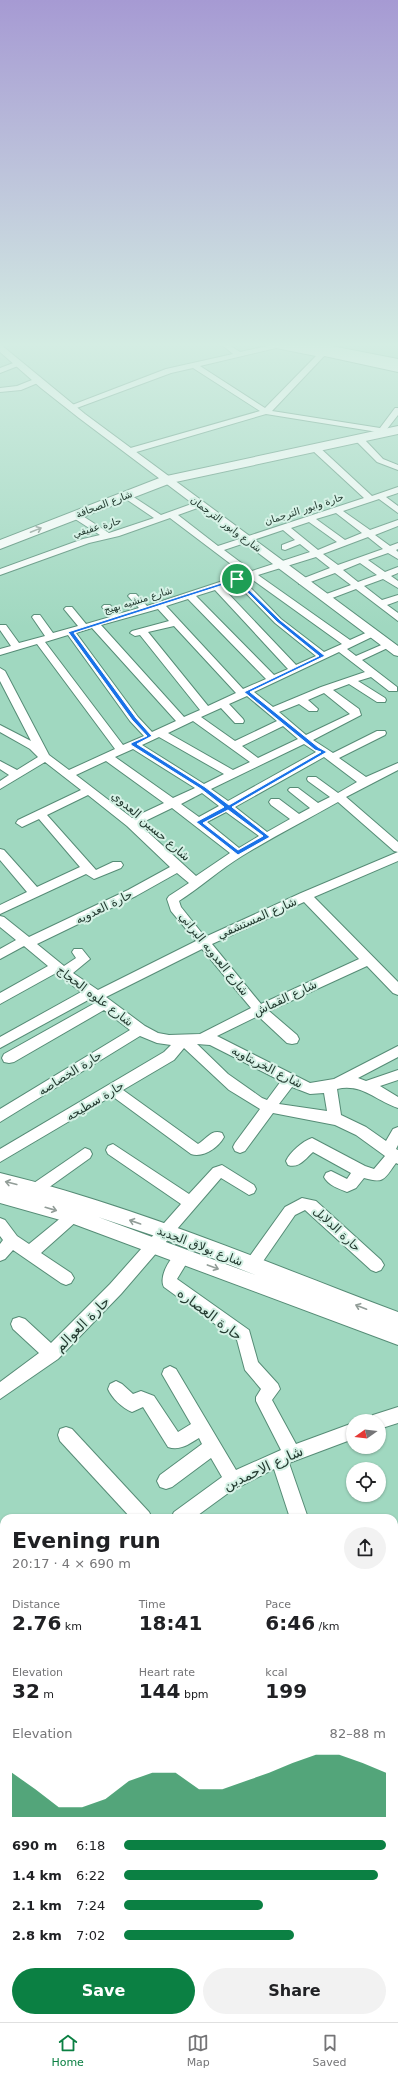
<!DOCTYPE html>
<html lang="en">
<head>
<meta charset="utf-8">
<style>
	body { margin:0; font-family:"DejaVu Sans","Noto Sans Arabic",sans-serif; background:#f2f2f2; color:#202124; height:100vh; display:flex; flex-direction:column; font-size:15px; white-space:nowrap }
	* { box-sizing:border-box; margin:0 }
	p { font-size:13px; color:#757577 }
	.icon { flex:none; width:22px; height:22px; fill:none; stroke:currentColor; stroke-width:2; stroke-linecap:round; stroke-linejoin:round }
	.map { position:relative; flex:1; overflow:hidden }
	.details { position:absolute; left:0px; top:1514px; width:398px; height:508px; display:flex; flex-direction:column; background:#fff; border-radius:12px 12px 0 0; box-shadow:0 1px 3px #0004 }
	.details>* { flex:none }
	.needle { width:26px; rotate:256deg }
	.tools { position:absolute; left:346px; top:1414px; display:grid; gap:8px }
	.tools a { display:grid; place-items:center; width:40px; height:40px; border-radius:50%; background:#fff; box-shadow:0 1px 3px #0004; font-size:20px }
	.pin { position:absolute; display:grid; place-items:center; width:34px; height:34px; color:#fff; margin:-17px; border:2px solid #fff; border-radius:50%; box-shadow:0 1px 4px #0007 }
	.round { display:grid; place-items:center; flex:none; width:42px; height:42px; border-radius:21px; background:#f2f2f2 }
	.overview { display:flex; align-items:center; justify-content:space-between; height:68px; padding:0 12px }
	h1 { font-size:22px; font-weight:800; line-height:30px }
	.metrics { display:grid; grid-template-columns:repeat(3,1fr); gap:6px; height:68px; padding:4px 12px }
	.metrics div { display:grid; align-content:center }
	.metrics b { font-size:20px; font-weight:800 }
	.metrics small { font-size:11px; font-weight:400 }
	.metrics p { font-size:11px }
	.chart { height:112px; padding:8px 12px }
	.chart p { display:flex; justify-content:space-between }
	.chart svg { width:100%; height:72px; margin-top:4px; fill:#0b8043; opacity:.7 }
	.primary-button { display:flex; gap:8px; margin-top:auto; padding:8px 12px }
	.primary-button a { flex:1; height:46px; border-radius:24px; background:#0b8043; color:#fff; font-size:16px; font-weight:800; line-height:46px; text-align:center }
	.primary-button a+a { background:#f2f2f2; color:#202124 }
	ul { padding:0 12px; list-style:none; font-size:13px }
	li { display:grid; grid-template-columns:64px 48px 1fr; align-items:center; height:30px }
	li i { height:10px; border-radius:5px; background:#0b8043 }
	.tabs { display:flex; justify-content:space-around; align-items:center; height:56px; border-top:1px solid #e0e0e0; background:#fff; font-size:11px; color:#757577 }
	.tabs a { display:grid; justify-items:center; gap:2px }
	.tabs .active { color:#0b8043 }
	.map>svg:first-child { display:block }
	.green { fill:#f89c6f }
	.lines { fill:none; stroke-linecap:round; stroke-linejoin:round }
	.minor-casing { stroke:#568c76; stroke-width:2 }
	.tertiary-casing { stroke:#568c76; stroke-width:2 }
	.primary-casing { stroke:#568c76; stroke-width:2 }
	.motorway-casing { stroke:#568c76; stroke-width:2 }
	.minor { fill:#fff; fill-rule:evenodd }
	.tertiary { fill:#fff; fill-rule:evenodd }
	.primary { fill:#fff; fill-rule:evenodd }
	.motorway { fill:#fff; fill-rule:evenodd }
	.oneway { stroke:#929d98 }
	.route { fill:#1a73e8; stroke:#fff; fill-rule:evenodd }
	.labels { text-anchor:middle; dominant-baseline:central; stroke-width:4; stroke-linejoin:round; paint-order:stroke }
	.far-street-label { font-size:10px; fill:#243b31; stroke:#d6f2e6 }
	.street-label { font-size:12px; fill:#243b31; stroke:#d6f2e6 }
	.near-street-label { font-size:14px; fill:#243b31; stroke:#d6f2e6 }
</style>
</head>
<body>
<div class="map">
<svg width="398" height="2022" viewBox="0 0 398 2022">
	<rect width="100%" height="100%" fill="#a0d8c0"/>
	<!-- green -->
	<path class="green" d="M4,2007V2018H96L95,2022H0V2008Z"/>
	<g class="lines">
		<defs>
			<g id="minor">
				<path d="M221,344H228L240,352L267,346V344L319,352L326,350V354L272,411L380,428L395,408H398V415L387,429L394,432L390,434L266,414L133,453H127V449L260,411L193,368L171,373L74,409L67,407L166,369L233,354ZM276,348L316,356L265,408L200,366Z"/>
				<path d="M16,362L23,364L0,373V368Z"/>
				<path d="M37,378L41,380L40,382L21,390L0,392V388L17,386Z"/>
				<path d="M357,438L365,440L383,459L398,465V470L377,462L357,442Z"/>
				<path d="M312,446H318L372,496L398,487V493L386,497L398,506V513L379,499L343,511L370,530L398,520V526L375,535L390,546L398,543V549L396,550L398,552V559L388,553L368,560L385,572L398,567V573L391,576L398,581V588L383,579L364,586L382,600L398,595V601L387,605L398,613V621L356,589L327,600H321V596L351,585L335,573L305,584H299V580L330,568L316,557L258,575L350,640L370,631H376V635L347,649L356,656L386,643L389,642L394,645L362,660L397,687V691H389L371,677L358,681L385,698L386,700L385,702H377L349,684L333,690L359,709L361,715L313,740L333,753L377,731H385L386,733L385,735L339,758L366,777L398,763V770L346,797L398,842V852L394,851L338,802C306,820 273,837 242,856C219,870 201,887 179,901L181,907L205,937L301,893L398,852V861L314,897L398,982V995L393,993L367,966L269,1011L297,1035L299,1039L297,1043L292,1044L287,1043L258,1016L217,1036L310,1083L334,1079L398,1046V1057L358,1078L366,1081L398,1070V1080L380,1086L398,1097V1108C376,1101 362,1083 337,1089L341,1115L366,1127L386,1141L393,1129L398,1127V1145L396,1149L398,1150V1164L396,1163C384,1179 385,1184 364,1178L356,1188L347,1192C339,1189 328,1185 324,1177L326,1173L331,1171L347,1179L351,1173L313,1152C306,1158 299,1169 288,1165L286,1161C290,1152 303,1141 312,1138L365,1166L374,1169L385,1156L356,1135L335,1125L273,1113L245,1151L240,1153L235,1151L233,1147L235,1143L260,1109L229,1090L184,1048L174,1060L123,1090L198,1144C207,1139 211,1129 222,1133L224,1137C218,1148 203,1158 191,1154L112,1096L0,1162V1149L164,1052L171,1045L157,1043L140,1036L0,1122V1109L130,1030L104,1010L14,1062L9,1063L4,1062L2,1058L4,1054L95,1003L90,999L0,1048V1037L81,992L56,973L0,1004V993L48,966L24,946L0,959V949L16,940L0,927V916L4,917L29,937L128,890L170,867L127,826L88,795L47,815L96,870L113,862H121L123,865L121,868L94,879L86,874L0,914V905L27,892L0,860V849L4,850L37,887L80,867L39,819L22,827L16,823L18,820L81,790L45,762L0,789V781L9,775L0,769V761L17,770L38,757L30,749L0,732V725L31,741L0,681V668L5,671L49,755L69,770L115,749L37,644L0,655V649L11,646L0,630V625H6L19,643L45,636L32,617L34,615H40L53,633L78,626L64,609L66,607H72L86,624L110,617L102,607L104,605H110L118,614L139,608L128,596L130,594H136L147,606L244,574L170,518L119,536L89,543L0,575V569L83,539L100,535L72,517V513H78L109,533L154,518L123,497L122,495L126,492L161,515L197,502H203V506L178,515L218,546L364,498L312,450ZM336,513L362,533L345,540L316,519ZM309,522L337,542L318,550L291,528ZM283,530L295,540L282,545V549L285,550L300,544L310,552L252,571L224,550ZM368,537L383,549L338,565L323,554ZM360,563L377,575L358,582L343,570ZM250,578L342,644L324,652L281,619L243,580ZM236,583L275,623L316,656L296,665L222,587ZM215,590L288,669L274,675L196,596ZM188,599L266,679L243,689L166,606ZM158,609L169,621L132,631L130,633L135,636L140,635L200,710L184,717L101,625ZM174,626L236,693L208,706L148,632ZM92,628L176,721L152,732L138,717L76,633ZM68,635L130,721L144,736L123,745L45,642ZM339,652L365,672L321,687L273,707L254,692ZM324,693L350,714L306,735L279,712L299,704L309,711H317L318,709L308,700ZM247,696L277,721L235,741L201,717L221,708L235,723H243L244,721L243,719L229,704ZM193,721L250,762L233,770L168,733ZM283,726L298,739L258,758L242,746ZM159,737L224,774L204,784L142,745ZM304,744L316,752L228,801L211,789ZM133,749L195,788L173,798L115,757ZM324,757L357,782L338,793L316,777H308L307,779L308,781L330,797L318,803L298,788H290L288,790L290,792L310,808L299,814L279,799H271L269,802L271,805L290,819L267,832L235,807ZM106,761L164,803L132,818L76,775ZM202,793L219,806L199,817L181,804ZM172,808L230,853L196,876L139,824ZM226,812L259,836L239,848L207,822ZM177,873L189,883L169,896L167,899L171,911L196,941L98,990L73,973L90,959L82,949H74L72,952L76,958L64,966L37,944L136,896ZM304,902L359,959L261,1004L212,944ZM202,949L251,1008L200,1034L169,1035L158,1033L145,1026L106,997ZM197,1044L210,1045L281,1081L267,1100L262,1098L228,1074ZM292,1087L310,1094L324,1093L327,1111L279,1104Z"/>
				<path d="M113,1144L189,1194L213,1168L222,1165L254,1185L256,1189L254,1193L249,1195L221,1178L121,1294L58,1359L0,1399V1382L39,1353L13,1329L11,1324L13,1319L19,1317L25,1319L51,1343L110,1284L181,1204L108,1154L106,1150L108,1146Z"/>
				<path d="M85,1148L90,1150L92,1154L90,1158L41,1193L36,1195L31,1193L29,1189L31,1185Z"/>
				<path d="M302,1198L316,1201L381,1260L384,1265L381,1270L376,1272L371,1270L305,1210L295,1215L257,1270L252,1272L247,1270L244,1265L247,1260L285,1207Z"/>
				<path d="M73,1210L78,1212L80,1216L78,1220L41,1253L71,1273L74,1278L71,1283L66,1285L61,1283L13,1250L5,1259L0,1261V1244L3,1240L0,1236V1218L5,1220L17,1236L29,1244L68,1212Z"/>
				<path d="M183,1249L188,1251L191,1256L177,1279L249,1330L258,1362L278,1384L280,1389L272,1400L296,1444L353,1423V1439L289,1463L308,1518H290L274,1469L231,1491L194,1518H171L174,1512L222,1477L211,1458L172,1487L166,1489L160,1487L157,1481L160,1475L202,1444L199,1438C189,1444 180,1451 168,1447L143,1407L132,1412C122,1408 112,1398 108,1389L110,1384L116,1381L122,1384L133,1394L141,1391L154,1396L178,1432L191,1424L162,1374L164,1369L170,1366L176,1369L236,1470L281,1450L256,1401V1397L261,1389L245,1370L237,1340L164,1287C158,1276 172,1253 183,1249Z"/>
				<path d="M398,1407V1423L379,1429V1421H371L373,1415Z"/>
				<path d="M66,1427L72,1429L149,1512L152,1518H131L60,1441L58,1435L60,1429Z"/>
				<path d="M394,1634L398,1635V1653L394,1652Z"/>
				<path d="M4,1678V1699L0,1701V1679Z"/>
				<path d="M0,1713L4,1715V1741L2,1742L0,1741Z"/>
				<path d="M4,1786V1813L0,1815V1788Z"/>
				<rect x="394" y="1832" width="4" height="20"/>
				<path d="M398,1984V2006L394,2007V1985Z"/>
				<rect x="288" y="2018" width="22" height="4"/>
			</g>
			<g id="tertiary">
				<path d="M0,344L85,414L398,646V656L394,655L79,418L41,388L0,352Z"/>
				<path d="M0,1173C136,1206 267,1263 398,1312V1345L71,1223L0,1203V1187L60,1205L0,1187ZM98,1217L161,1238L258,1276Z"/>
			</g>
			<g id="primary">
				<path d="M277,344H298L398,364V372L283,347Z"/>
				<path d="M398,426V434L171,483L0,549V540L162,477Z"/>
			</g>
			<path id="motorway" d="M299,344H321L398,359V367L305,348Z"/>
		</defs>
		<!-- minor casing -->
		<use href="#minor" class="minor-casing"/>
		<!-- tertiary casing -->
		<use href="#tertiary" class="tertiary-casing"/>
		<!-- primary casing -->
		<use href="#primary" class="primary-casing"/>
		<!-- motorway casing -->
		<use href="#motorway" class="motorway-casing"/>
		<!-- minor -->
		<use href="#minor" class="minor"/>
		<!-- tertiary -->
		<use href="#tertiary" class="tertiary"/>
		<!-- primary -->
		<use href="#primary" class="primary"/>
		<!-- motorway -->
		<use href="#motorway" class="motorway"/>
	</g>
	<!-- one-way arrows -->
	<defs><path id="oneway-shaft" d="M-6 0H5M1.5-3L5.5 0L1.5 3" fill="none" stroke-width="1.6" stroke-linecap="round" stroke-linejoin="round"/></defs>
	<g class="oneway">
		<use href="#oneway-shaft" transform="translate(36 530) rotate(-22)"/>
		<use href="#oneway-shaft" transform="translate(11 1183) rotate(-166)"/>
		<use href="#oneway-shaft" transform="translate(51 1209) rotate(16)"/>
		<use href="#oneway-shaft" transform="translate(135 1222) rotate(-161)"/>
		<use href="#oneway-shaft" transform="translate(213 1267) rotate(20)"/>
		<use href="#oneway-shaft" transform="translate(361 1307) rotate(-159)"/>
	</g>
	<!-- sky -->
	<linearGradient id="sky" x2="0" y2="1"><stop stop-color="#a69ad3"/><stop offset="0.55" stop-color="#d4ede3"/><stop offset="1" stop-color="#d4ede3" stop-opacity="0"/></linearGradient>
	<rect width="398" height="627" fill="url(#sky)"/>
	<!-- route -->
	<path class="route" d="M237,578L280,620L325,656L250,692L318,747L327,752L232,807L270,837L238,855L196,822L224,807L201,789L131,745V743L147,736L132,720L68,632ZM236,581L277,622L319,656L244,692L315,750L321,752L229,805L205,787L137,744L152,736L136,718L74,633ZM228,810L263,836L238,850L203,823Z"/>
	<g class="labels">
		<!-- far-street labels -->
		<g class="far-street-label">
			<text transform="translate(104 504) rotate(-21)">شارع الصحافة</text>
			<text transform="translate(304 509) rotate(-18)">حارة وابور الترجمان</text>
			<text transform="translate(226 524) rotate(37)">شارع وابور الترجمان</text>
			<text transform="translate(97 527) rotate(-16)">حارة عفيفي</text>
			<text transform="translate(138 600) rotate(-17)">شارع منشيه بهيج</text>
		</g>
		<!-- street labels -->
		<g class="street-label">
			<text transform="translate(151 826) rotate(41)">شارع حسين العدوي</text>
			<text transform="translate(104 907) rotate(-26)">حارة العدويه</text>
			<text transform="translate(257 918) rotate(-24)">شارع المستشفي</text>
			<text transform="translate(214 954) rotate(51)">شارع العدويه البراني</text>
			<text transform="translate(95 996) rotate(37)">شارع علوه الحجاج</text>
			<text transform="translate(285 998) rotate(-25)">شارع القماش</text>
			<text transform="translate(267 1067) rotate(27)">شارع الخربتاويه</text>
			<text transform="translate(70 1073) rotate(-32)">حارة الخصاصه</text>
			<text transform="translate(95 1101) rotate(-31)">حارة سطيحه</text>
			<text transform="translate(337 1229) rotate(43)">حارة الدلايل</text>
			<text transform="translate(200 1246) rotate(21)">شارع بولاق الجديد</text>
		</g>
		<!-- near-street labels -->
		<g class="near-street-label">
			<text transform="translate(210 1314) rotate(37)">حارة العصاره</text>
			<text transform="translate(82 1324) rotate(-45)">حارة العوالم</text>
			<text transform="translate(263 1468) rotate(-25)">شارع الاحمدين</text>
		</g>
	</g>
</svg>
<div class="tools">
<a><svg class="needle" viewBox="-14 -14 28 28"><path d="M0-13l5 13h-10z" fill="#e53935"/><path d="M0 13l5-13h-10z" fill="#757577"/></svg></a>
<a><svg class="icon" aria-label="locate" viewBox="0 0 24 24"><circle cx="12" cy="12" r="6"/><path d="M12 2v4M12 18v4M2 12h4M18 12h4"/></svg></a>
</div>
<div class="pin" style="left:237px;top:579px;background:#1e9e55"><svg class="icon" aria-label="arrive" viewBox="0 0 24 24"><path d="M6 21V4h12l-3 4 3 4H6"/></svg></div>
<section class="details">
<div class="overview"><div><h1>Evening run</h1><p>20:17 · 4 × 690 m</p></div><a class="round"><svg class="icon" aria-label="share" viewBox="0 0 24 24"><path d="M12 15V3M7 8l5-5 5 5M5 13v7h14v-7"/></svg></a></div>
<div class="metrics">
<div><p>Distance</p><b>2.76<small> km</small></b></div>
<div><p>Time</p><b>18:41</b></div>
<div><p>Pace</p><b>6:46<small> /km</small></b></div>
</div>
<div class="metrics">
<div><p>Elevation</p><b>32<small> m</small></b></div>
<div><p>Heart rate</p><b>144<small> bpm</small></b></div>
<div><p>kcal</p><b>199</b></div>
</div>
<div class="chart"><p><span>Elevation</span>82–88 m</p>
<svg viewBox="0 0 160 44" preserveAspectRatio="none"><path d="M0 44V17L10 27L20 38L30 38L40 33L50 22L60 17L70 17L80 27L90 27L100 22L110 17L120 11L130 6L140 6L150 11L160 17V44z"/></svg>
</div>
<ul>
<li><b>690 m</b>6:18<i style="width:100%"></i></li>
<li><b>1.4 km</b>6:22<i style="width:97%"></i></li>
<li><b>2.1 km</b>7:24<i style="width:53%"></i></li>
<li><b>2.8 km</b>7:02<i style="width:65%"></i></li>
</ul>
<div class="primary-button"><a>Save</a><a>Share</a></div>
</section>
</div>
<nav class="tabs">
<a class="active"><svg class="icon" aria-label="home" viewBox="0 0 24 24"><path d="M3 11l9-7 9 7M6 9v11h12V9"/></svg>Home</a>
<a><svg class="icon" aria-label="map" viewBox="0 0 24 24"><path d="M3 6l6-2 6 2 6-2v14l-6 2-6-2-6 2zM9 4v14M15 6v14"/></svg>Map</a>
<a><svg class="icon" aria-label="saved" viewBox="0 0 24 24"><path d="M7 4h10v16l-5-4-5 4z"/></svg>Saved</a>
</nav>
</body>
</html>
